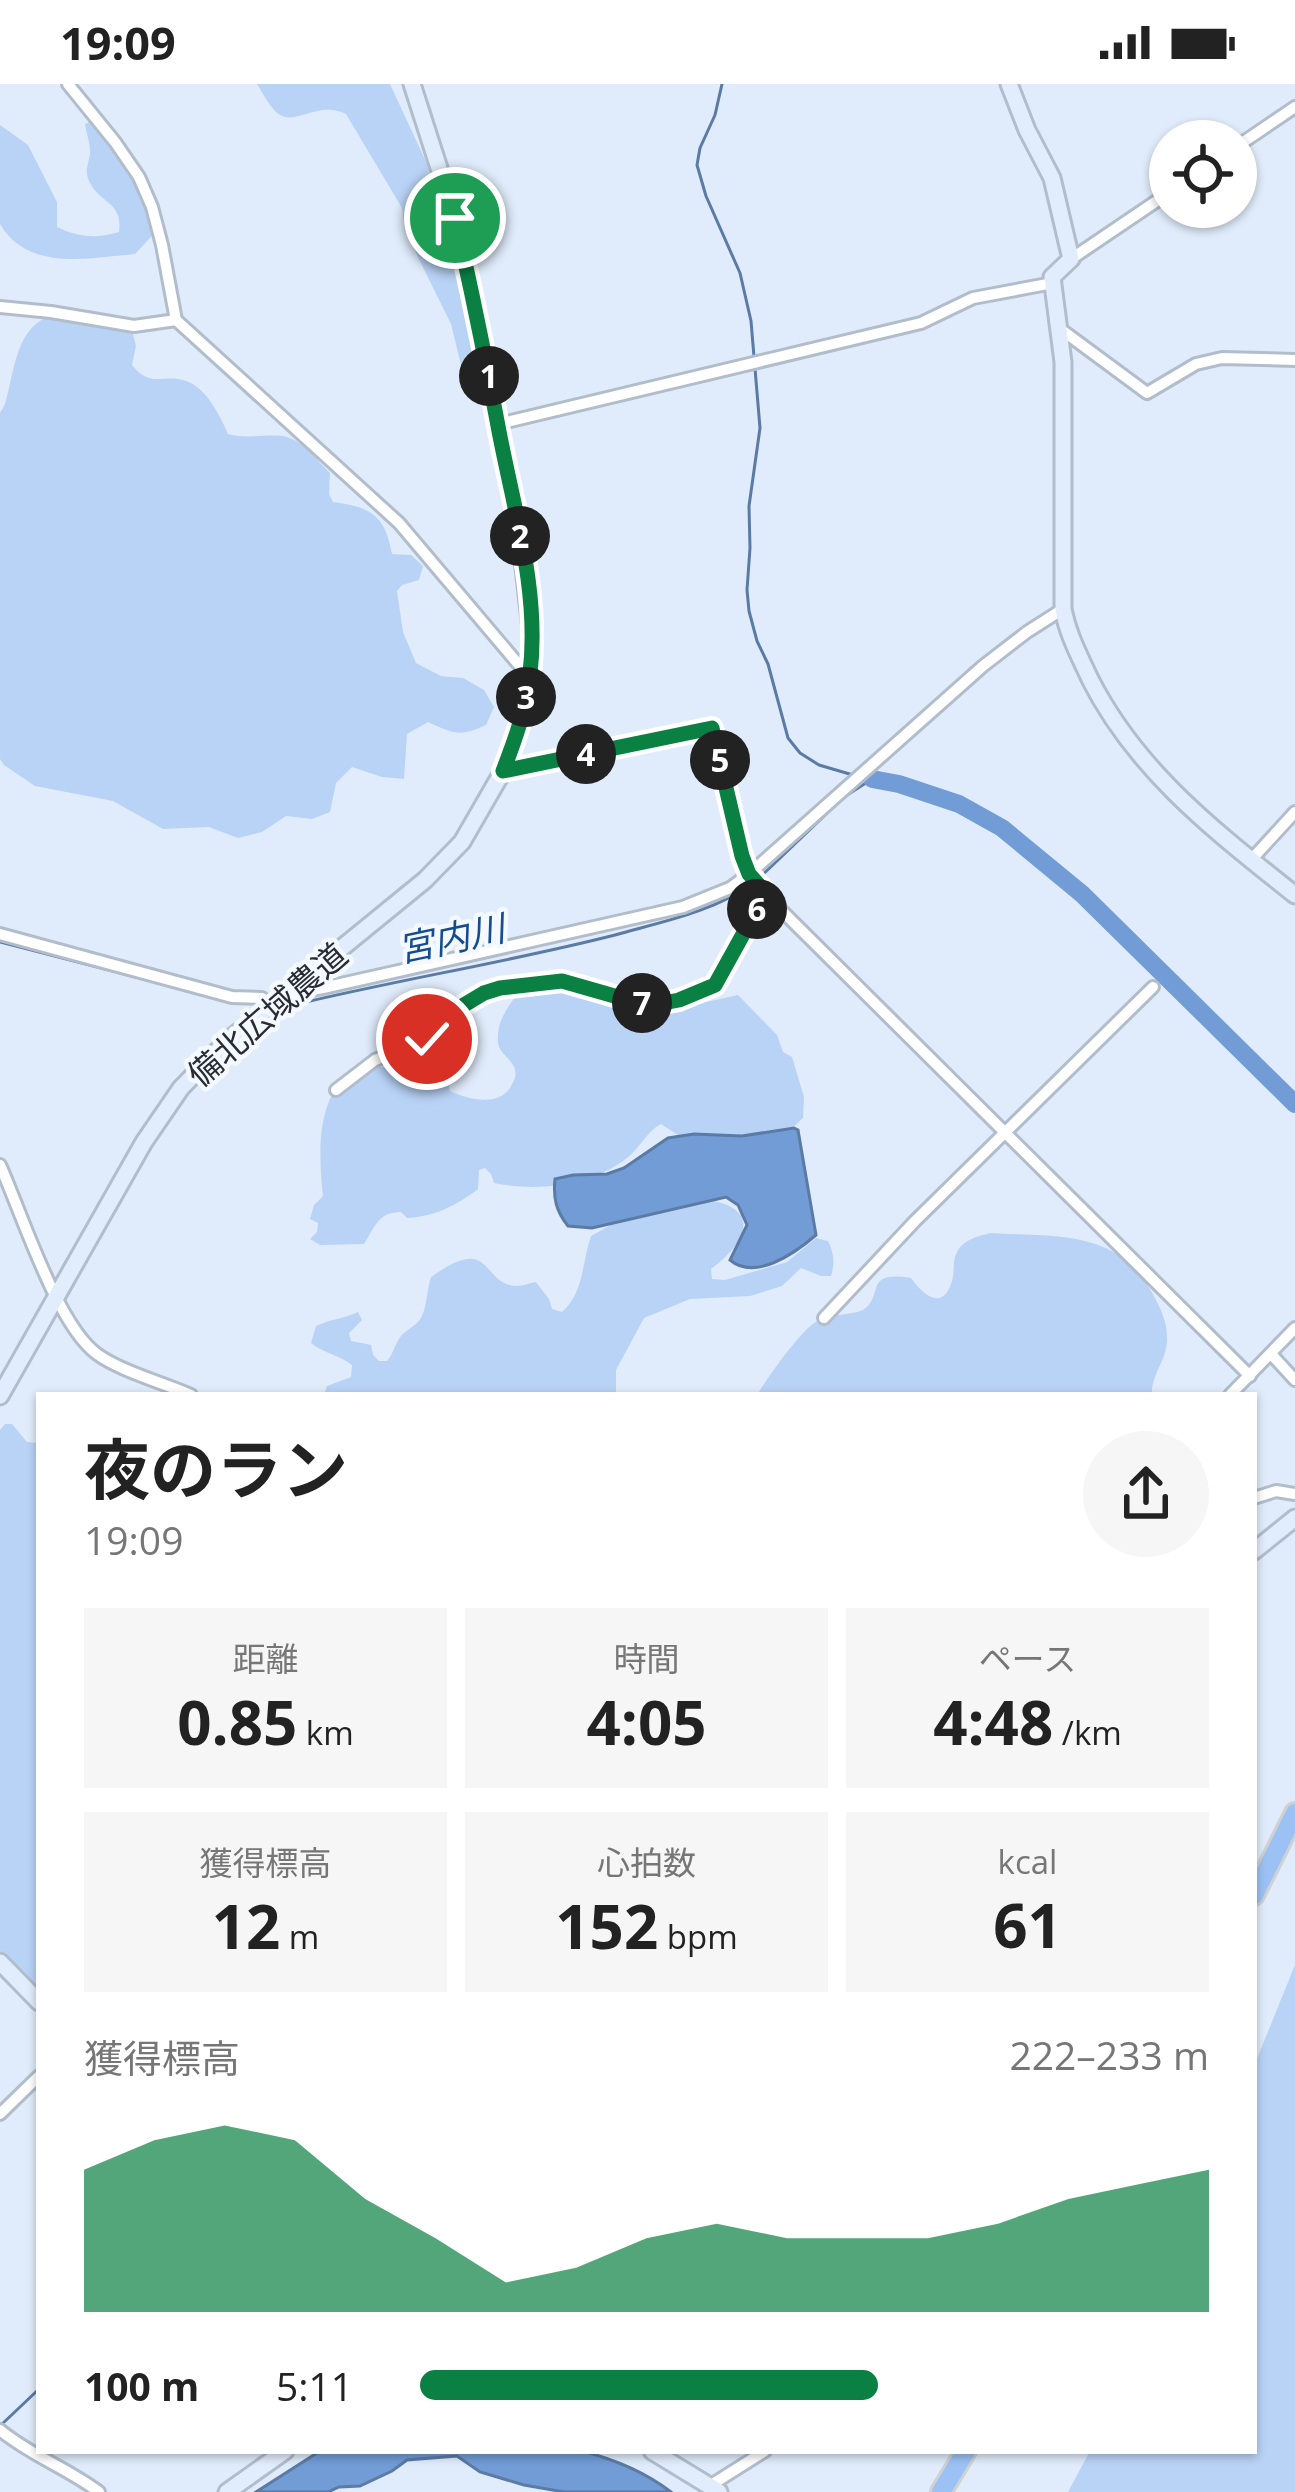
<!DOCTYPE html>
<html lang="ja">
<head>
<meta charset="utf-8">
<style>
	body { margin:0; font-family:"Open Sans","Noto Sans JP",sans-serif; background:#f6f6f6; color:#222; height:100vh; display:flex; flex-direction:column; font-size:45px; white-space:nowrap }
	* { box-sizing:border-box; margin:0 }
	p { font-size:39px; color:#767676 }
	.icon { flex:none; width:66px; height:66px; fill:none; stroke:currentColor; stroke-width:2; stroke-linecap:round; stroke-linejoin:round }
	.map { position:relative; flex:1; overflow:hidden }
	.side { position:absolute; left:36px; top:1308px; width:1221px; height:1062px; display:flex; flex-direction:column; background:#fff; border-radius:0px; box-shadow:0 3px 9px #0004 }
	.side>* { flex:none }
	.controls { position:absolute; left:1149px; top:36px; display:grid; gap:24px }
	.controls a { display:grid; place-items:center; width:108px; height:108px; border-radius:50%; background:#fff; box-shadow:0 3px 9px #0004; font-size:60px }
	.pin { position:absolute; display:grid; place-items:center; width:102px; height:102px; color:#fff; margin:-51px; border:6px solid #fff; border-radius:50%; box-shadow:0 3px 12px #0007 }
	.km { position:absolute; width:60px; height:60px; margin:-30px; border-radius:50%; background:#222; color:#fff; font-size:33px; line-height:60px; text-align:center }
	.round { display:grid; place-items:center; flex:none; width:126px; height:126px; border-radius:63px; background:#f6f6f6 }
	.headline { display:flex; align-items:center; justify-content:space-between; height:204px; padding:0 48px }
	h1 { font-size:66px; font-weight:700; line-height:90px }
	.stats { display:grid; grid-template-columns:repeat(3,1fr); gap:18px; height:204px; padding:12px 48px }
	.stats div { display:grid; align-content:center; border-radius:0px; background:#f6f6f6; text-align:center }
	.stats b { font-size:60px; font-weight:700 }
	.stats small { font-size:33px; font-weight:400 }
	.stats p { font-size:33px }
	.chart { height:336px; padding:24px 48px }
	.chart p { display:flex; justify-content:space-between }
	.chart svg { width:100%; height:216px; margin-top:12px; fill:#0b8043; opacity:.7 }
	ul { padding:0 48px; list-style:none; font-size:39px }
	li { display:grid; grid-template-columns:192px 144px 1fr; align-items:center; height:90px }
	li i { height:30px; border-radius:15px; background:#0b8043 }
	.status { display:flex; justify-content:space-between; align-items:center; height:84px; padding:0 60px; background:#fff; direction:ltr }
	.status svg { height:33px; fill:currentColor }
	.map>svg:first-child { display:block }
	.green { fill:#b9d3f6 }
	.water { fill:#719cd6; stroke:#5b7ba5; stroke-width:3 }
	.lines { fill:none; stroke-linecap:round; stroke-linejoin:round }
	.stream { stroke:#5b7ba5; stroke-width:3 }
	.river { stroke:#719cd6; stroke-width:18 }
	.street-casing { stroke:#b2bdcc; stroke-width:16 }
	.secondary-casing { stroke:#b2bdcc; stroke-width:21 }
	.highway-casing { stroke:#d0d1d2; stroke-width:24 }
	.street { stroke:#fff; stroke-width:10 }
	.secondary { stroke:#e1edfc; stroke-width:15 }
	.highway { stroke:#9cc2f5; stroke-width:18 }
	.route-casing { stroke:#fff; stroke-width:24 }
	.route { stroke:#0b8043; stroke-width:15 }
	.labels { text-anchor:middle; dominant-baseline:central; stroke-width:9; stroke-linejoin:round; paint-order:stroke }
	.street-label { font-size:33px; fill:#292d33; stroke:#f4f8ff }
	.water-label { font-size:36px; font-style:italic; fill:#124d92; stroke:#f4f8ff }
</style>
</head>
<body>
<div class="status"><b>19:09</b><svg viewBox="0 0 49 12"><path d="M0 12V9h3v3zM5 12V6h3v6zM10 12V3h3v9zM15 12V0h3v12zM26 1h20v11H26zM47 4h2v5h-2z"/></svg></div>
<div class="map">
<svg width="1295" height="2408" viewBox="0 0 1295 2408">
	<rect width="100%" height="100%" fill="#e0ecfb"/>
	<!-- green -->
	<g class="green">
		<path d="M257,0H390L427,80L441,150L455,180L472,254L475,287L463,289L451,240L405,147L402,124L346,30C319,16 296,41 280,31C271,26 263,9 257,0Z"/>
		<path d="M93,37L135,96L154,145L151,153L135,170C89,174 28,188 0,140V41L28,61L57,118V143C77,153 97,155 119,148C123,118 101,120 90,99C84,87 88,82 90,70C91,61 86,49 85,40Z"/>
		<path d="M47,233L132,246L136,262L132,281C151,305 163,289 186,297C207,304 220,332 228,350C250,356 275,348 290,354C306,360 318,378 330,389L329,410L333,418C372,423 385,432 392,470L411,471L423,482L419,496L402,501L397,507L403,548L416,579L441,592L463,594L484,606L494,623L486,641C460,653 454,650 428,638L407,650L404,695L382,693L352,683L336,699L330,728L312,735L286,732L262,748L238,754L209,743L163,745L113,717L35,702L4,681L0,675V329L5,320C14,290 15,247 47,233Z"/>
		<path d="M569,901L637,920L670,926L738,911L777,951L783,968L792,973L804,1013L803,1034L790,1046L745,1055H684L661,1040C646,1048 640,1064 627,1074C591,1102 537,1108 494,1099L491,1090L485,1084L479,1086L478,1105C457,1121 434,1133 407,1134L401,1128C378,1128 375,1143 364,1160L320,1161L310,1155L317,1148L318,1139L310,1135L314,1121L323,1112C319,1074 316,1026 342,996C346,992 348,985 354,983C371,975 391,992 408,979C426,965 410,945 439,938C460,959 444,982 450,1007C469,1016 500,1023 511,1002C515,995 517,991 514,983C507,969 496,970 498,950C499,933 511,919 520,906Z"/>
		<path d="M697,1115C760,1119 753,1154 711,1185L712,1195L725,1196L787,1178L816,1154L828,1157C834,1169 835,1179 831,1192H821L801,1184L782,1202L750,1212L690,1215L644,1234L616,1286V1311H324L327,1302L351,1293L352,1281C339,1271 323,1269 311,1259L316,1242C331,1235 343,1235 358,1228L362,1236L349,1249L351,1257L371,1261L373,1271L379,1277H387C394,1269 394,1261 401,1252C407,1245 418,1241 422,1232C427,1221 427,1205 431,1193C494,1148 480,1200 516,1202C523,1202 529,1199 536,1198L549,1215L552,1225L562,1228C584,1209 582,1178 591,1152L627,1132Z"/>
		<path d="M990,1149C1052,1153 1114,1144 1150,1205C1160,1223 1168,1237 1167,1258C1166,1277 1151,1291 1152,1311H757C768,1293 800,1247 817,1237C829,1230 854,1231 863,1226C885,1212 862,1186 911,1194C923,1211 943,1228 952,1197C955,1187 952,1177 957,1168C964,1155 977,1153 990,1149Z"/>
		<path d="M5,1340H12L27,1358L39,1359V1901L20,1892L0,1867V1346Z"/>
		<path d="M1295,1881V2408H1068L1090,2367H1254V1982Z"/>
	</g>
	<!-- water -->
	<g class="water">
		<path d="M794,1044L798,1046L816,1151C794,1170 755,1197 730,1176L747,1141L738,1121L726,1113L592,1144L568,1142C556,1127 553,1114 555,1095L573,1091L607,1090L624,1084L668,1054L694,1050L742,1052Z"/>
		<path d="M320,2367H582C613,2375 645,2388 671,2408H564L524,2401L480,2388L457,2372L407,2376L392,2387L360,2402L339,2403L328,2408H256Z"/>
	</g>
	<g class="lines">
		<!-- stream -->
		<g class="stream">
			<path d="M722,0L715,31L700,64L697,81L706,112L740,189L751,237L760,344L749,422L750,464L747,506L749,527L757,557L768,580L788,654L800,669L819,681L853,691"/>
			<path d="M760,793L844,713L872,695"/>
			<path d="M0,858L202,910"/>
			<path d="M282,920L306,918C408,894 513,877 615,851C661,838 714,828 753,799"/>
			<path d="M1,2341L39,2305"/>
		</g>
		<!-- river -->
		<path class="river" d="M872,695L899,700L959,720L1002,744L1082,810L1295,1020"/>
		<defs>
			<g id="street">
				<path d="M68,0L115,58L139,93L152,123L162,161L176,236L399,439L530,594"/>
				<path d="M1236,63L1295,23"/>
				<path d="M1071,175L1170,108"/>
				<path d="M0,223L51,228L134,242L176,236"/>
				<path d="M1059,244L1147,309L1196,280L1222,274L1295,276"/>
				<path d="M498,340L921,239L973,214L1053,199"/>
				<path d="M503,687L712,644L742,772L749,790L774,819L1250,1292"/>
				<path d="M1251,776L1295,728"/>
				<path d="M0,850L232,913L262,914"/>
				<path d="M287,910L323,904L683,823L730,804L749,790L983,582L1027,548L1063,525"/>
				<path d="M336,1006L375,976L427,955L465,921L484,909L500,904L562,897L632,917L658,920L679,916L715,901L766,809"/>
				<path d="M0,1081C22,1130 57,1241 97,1270C120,1287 164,1299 191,1311"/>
				<path d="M824,1234L915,1137L1153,903"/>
				<path d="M1271,1270L1295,1296"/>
				<path d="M1230,1311L1295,1244"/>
				<path d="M1254,1414L1276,1407L1295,1410"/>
				<path d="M0,2030L39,1992"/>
				<path d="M0,2346C30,2371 67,2384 99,2408"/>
				<path d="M711,2401L765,2367"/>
			</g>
			<g id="secondary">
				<path d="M1009,0L1027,46L1052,94L1071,175L1052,193L1063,278V525C1068,551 1079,571 1090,595C1137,688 1215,747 1295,811"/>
				<path d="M0,1312L144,1058L181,1004L224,960L425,796L462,758L503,687L517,651L530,594L532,554L521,458L487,281L455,134L412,0"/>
				<path d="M1254,1467L1295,1434"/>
				<path d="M0,1878L39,1918"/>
				<path d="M652,2367L719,2408"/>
				<path d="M227,2408L285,2367"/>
			</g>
			<g id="highway">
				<path d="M1254,1811L1295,1729"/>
				<path d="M941,2408L966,2367"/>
			</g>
		</defs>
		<!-- street casing -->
		<use href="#street" class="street-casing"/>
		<!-- secondary casing -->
		<use href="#secondary" class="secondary-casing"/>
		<!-- highway casing -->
		<use href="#highway" class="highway-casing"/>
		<!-- street -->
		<use href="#street" class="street"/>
		<!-- secondary -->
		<use href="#secondary" class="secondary"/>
		<!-- highway -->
		<use href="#highway" class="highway"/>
	</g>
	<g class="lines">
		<defs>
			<path id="route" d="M427,955L464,921L484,909L500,904L562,897L632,917L658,920L679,916L715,901L766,809L749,790L742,772L712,644L503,687C515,656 527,623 530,589C540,507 513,423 498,342C485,272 471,203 455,134"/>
		</defs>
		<!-- route casing -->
		<use href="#route" class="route-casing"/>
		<!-- route -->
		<use href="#route" class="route"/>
	</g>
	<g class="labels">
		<!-- street labels -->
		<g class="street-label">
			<text transform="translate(267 930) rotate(-41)">備北広域農道</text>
		</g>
		<!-- water labels -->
		<g class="water-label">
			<text transform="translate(451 854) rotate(-12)">宮内川</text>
		</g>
	</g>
</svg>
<div class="controls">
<a><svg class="icon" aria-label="locate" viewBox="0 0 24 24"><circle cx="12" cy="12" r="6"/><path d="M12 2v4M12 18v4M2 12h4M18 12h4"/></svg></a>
</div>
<div class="pin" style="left:455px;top:134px;background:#1e9e55"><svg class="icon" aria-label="arrive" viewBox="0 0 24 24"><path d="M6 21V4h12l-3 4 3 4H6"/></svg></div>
<div class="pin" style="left:427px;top:955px;background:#d93025"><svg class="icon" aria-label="check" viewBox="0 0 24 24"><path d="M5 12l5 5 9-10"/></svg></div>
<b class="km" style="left:489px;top:292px">1</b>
<b class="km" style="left:520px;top:452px">2</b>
<b class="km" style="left:526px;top:613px">3</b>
<b class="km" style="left:586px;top:670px">4</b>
<b class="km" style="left:720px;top:676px">5</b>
<b class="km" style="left:757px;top:825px">6</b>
<b class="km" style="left:642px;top:919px">7</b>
<section class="side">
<div class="headline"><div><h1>夜のラン</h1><p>19:09</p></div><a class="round"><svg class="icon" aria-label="share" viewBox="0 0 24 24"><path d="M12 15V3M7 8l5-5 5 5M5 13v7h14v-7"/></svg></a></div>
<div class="stats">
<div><p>距離</p><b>0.85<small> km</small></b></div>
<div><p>時間</p><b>4:05</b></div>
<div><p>ペース</p><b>4:48<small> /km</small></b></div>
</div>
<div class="stats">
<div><p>獲得標高</p><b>12<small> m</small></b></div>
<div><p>心拍数</p><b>152<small> bpm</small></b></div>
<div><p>kcal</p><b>61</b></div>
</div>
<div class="chart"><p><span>獲得標高</span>222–233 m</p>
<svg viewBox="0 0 160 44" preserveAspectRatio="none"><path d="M0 44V15L10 9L20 6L30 9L40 21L50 29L60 38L70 35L80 29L90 26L100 29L110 29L120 29L130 26L140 21L150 18L160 15V44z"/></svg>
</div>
<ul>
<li><b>100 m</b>5:11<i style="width:58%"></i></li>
</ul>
</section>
</div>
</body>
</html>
